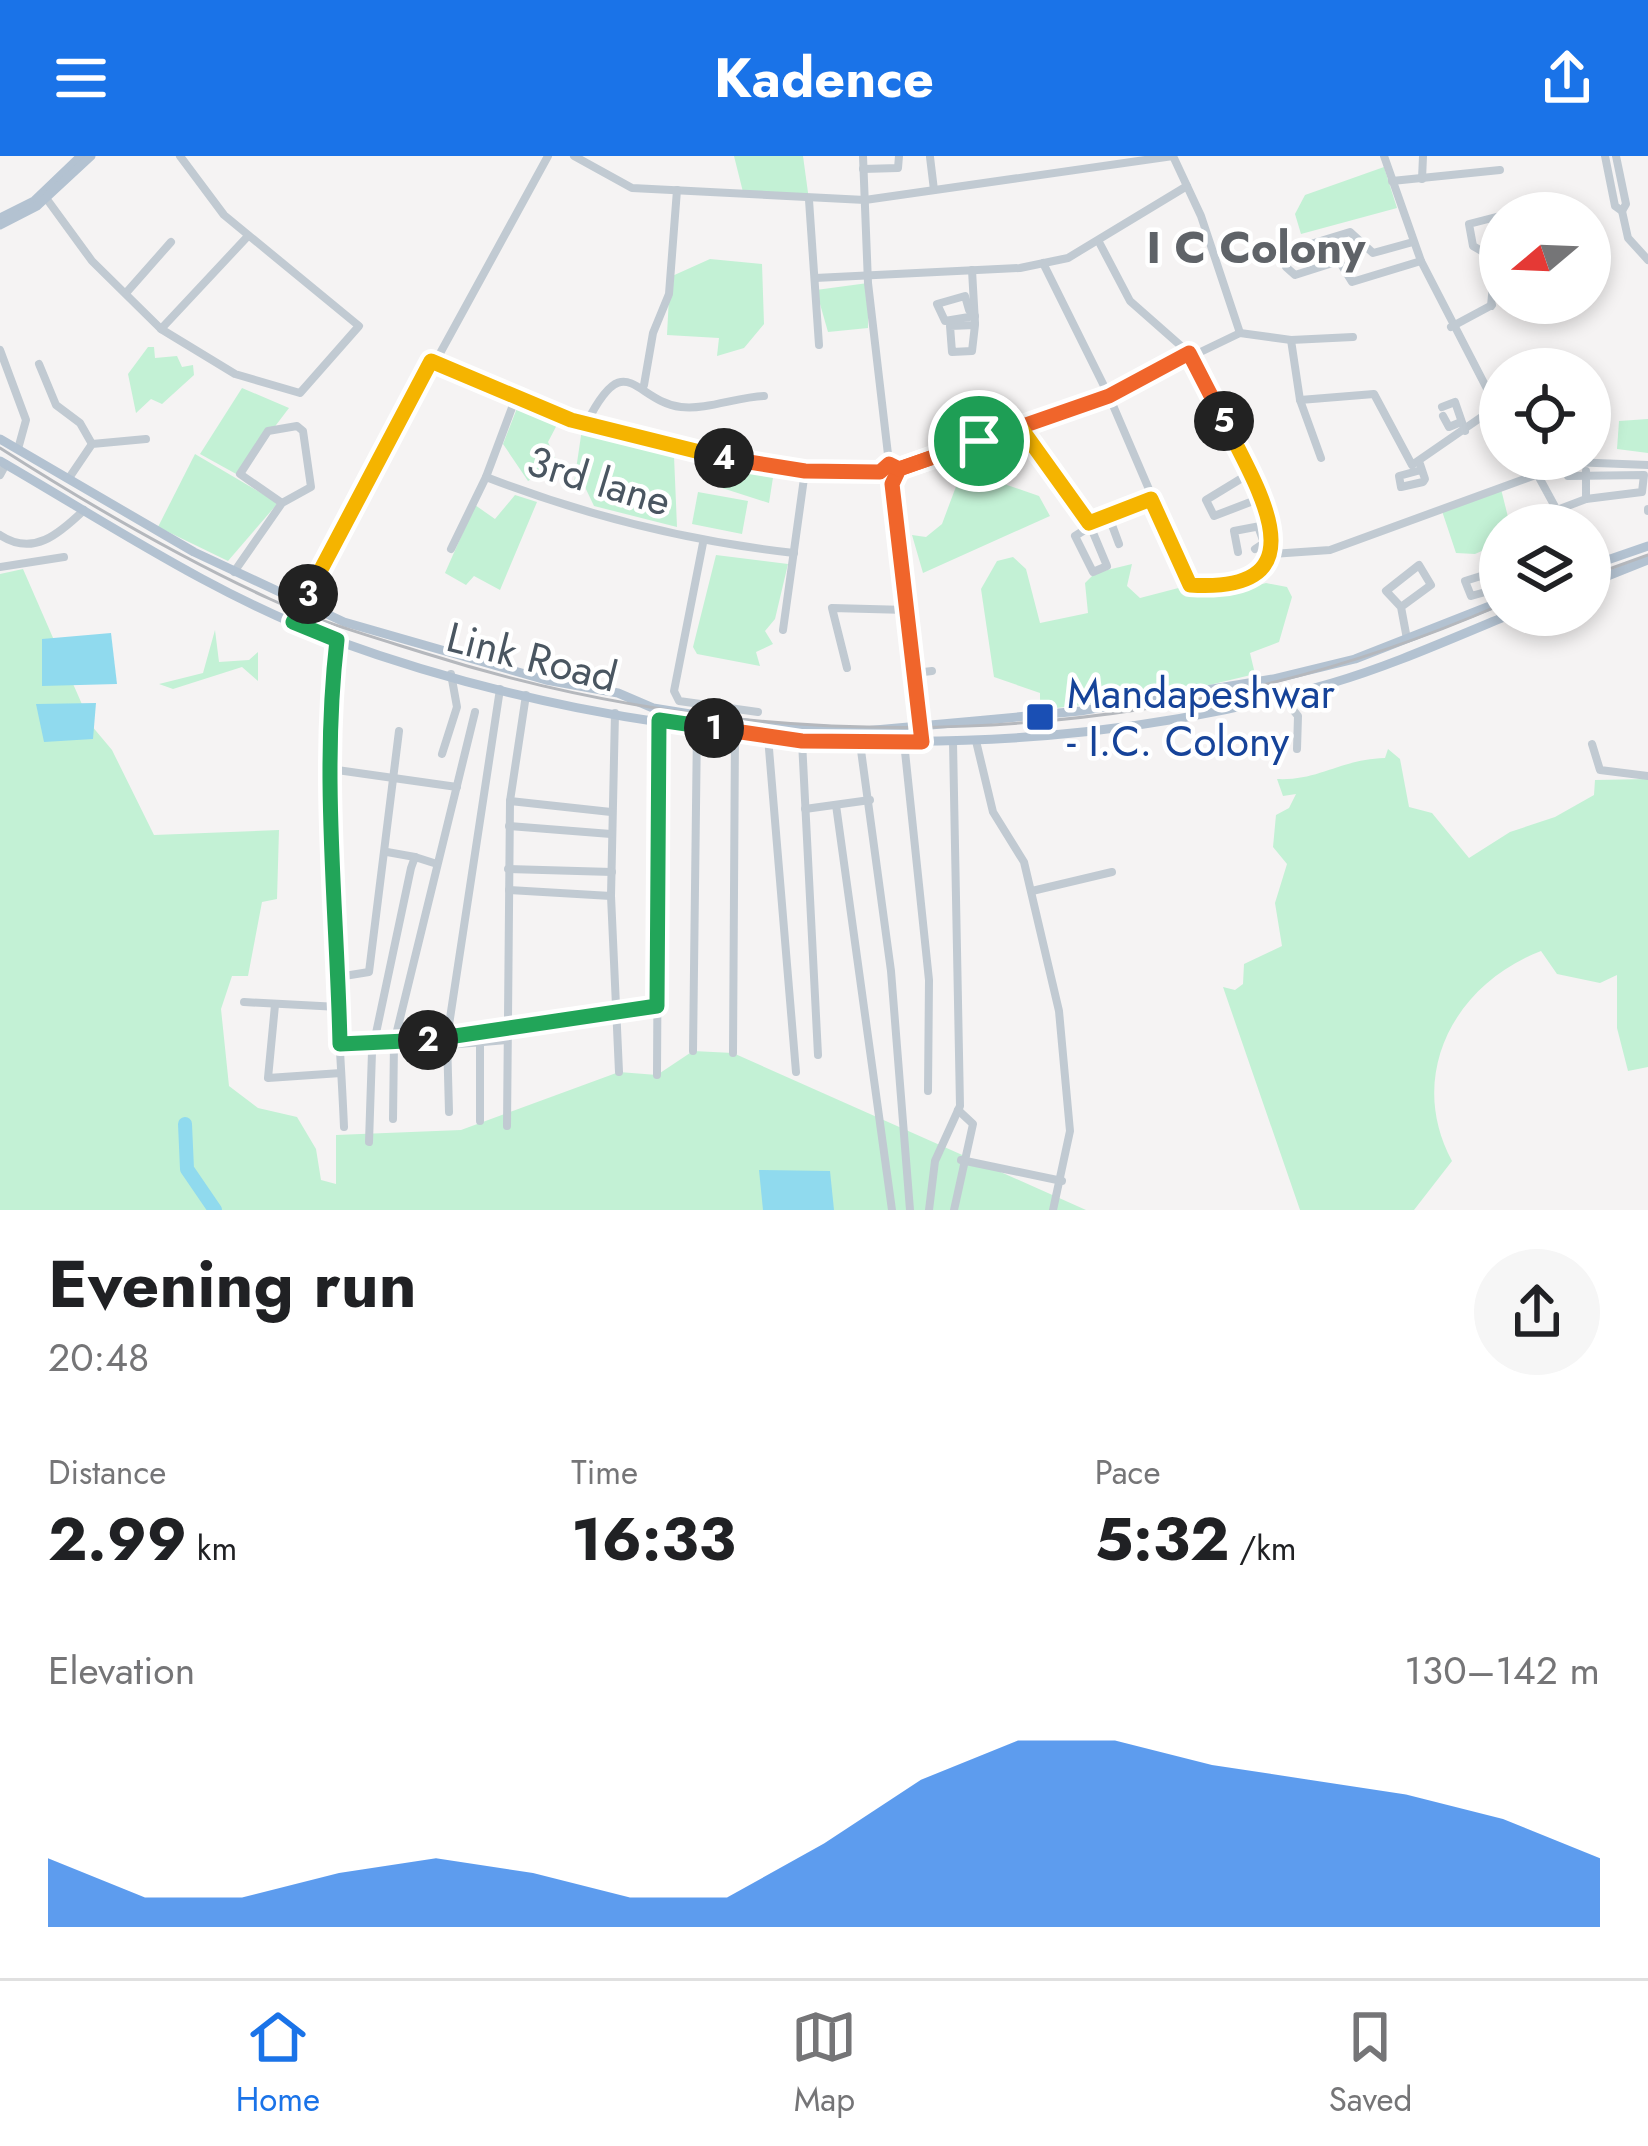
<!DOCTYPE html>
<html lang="en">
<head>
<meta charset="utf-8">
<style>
	body { margin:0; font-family:Jost,sans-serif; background:#f6f6f6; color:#202124; height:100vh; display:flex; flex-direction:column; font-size:45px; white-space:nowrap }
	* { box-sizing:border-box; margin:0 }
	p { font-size:39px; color:#757577 }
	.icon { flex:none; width:66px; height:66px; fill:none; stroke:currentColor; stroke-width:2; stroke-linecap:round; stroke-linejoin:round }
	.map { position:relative; height:1054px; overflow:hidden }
	.panel { display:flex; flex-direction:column; background:#fff; flex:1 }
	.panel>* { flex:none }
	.needle { width:78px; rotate:251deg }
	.controls { position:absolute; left:1479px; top:36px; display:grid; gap:24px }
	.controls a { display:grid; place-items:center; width:132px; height:132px; border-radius:50%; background:#fff; box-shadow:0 6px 18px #0003; font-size:60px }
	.pin { position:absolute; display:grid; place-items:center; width:102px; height:102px; color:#fff; margin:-51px; border:6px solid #fff; border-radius:50%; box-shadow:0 3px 12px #0007 }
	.km { position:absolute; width:60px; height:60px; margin:-30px; border-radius:50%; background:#222; color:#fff; font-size:33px; line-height:60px; text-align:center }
	.round { display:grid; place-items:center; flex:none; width:126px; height:126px; border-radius:63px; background:#f6f6f6 }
	.summary { display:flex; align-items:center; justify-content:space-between; height:204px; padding:0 48px }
	h1 { font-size:66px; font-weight:700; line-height:90px }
	.metrics { display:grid; grid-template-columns:repeat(3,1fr); gap:18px; height:204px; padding:12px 48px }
	.metrics div { display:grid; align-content:center }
	.metrics b { font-size:60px; font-weight:700 }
	.metrics small { font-size:33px; font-weight:400 }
	.metrics p { font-size:33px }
	.chart { height:336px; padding:24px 48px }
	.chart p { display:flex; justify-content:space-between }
	.chart svg { width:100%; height:216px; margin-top:12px; fill:#1a73e8; opacity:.7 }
	header { display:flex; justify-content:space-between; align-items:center; height:156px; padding:0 48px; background:#1a73e8; color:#fff; font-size:54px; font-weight:700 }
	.tab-bar { display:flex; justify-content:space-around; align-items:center; height:168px; border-top:3px solid #e0e0e0; background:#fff; font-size:33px; color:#757577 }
	.tab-bar a { display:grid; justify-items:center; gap:6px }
	.tab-bar .current { color:#1a73e8 }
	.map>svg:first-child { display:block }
	.green { fill:#c3f1d5 }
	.water { fill:#90daee }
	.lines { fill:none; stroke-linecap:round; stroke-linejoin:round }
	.river { stroke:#90daee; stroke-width:14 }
	.minor { stroke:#c1cad2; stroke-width:8 }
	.major { stroke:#b3c2d1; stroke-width:9 }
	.rail { stroke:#b5b8bd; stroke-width:3 }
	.split-1-casing { stroke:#fff; stroke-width:24 }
	.split-2-casing { stroke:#fff; stroke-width:24 }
	.split-3-casing { stroke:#fff; stroke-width:24 }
	.split-4-casing { stroke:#fff; stroke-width:24 }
	.split-5-casing { stroke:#fff; stroke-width:24 }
	.split-6-casing { stroke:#fff; stroke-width:24 }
	.split-1 { stroke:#f0652b; stroke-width:15 }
	.split-2 { stroke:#22a559; stroke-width:15 }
	.split-3 { stroke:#22a559; stroke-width:15 }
	.split-4 { stroke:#f5b400; stroke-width:15 }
	.split-5 { stroke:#f0652b; stroke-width:15 }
	.split-6 { stroke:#f5b400; stroke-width:15 }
	.transit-dot { fill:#1a4fb4; stroke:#fff; stroke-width:4.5 }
	.labels { text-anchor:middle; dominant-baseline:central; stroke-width:9; stroke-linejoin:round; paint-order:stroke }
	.street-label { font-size:42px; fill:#4a5661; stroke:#fff }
	.transit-label { font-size:42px; fill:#164399; stroke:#fff; text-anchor:start }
	.neighbourhood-label { font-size:45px; font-weight:bold; fill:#5f6368; stroke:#fff }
</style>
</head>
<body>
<header><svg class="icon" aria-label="menu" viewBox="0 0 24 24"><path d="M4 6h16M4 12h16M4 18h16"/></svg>Kadence<svg class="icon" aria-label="share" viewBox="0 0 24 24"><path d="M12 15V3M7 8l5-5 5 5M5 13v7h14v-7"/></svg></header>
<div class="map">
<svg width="1648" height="1054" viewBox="0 0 1648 1054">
	<rect width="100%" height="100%" fill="#f5f3f3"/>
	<!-- green -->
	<g class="green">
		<path d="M734,0H803L809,44L743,36Z"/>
		<path d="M1384,11L1397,52L1301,78L1295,58L1305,39Z"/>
		<path d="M710,103L762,108L764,168L744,192L717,200L719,182L667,179L670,121Z"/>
		<path d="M868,127V172L828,176L816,134Z"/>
		<path d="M148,191H154L155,202L177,200L182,211L193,209L194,219L162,248L151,243L136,257L128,218Z"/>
		<path d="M242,232L289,252L238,319L200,298Z"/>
		<path d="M519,247L559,265L548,286L558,308L528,325L503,288Z"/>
		<path d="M1648,263V297L1617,293L1619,265Z"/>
		<path d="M582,273L674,300L677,371L594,350L584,329L574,327Z"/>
		<path d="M195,298L278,347L228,405L158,371Z"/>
		<path d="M967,301L1007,329L1039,340L1050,360L923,417L912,379L926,381L942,368Z"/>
		<path d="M749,306L774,315L769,347L719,331L720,310Z"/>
		<path d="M1501,333L1510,369H1500V387L1475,398L1456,397L1442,355Z"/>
		<path d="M698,336L748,345L742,378L692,368Z"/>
		<path d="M515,339L537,346L500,434L474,420L466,429L445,417L475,349L495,363Z"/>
		<path d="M716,399L788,408L775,463L765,475L773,488L756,496L760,510L697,498L693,491Z"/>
		<path d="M1013,401L1026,413L1040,467L1088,457L1085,427L1095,417L1132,408L1127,430L1140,442L1190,429L1216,441L1266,427L1287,431L1292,441L1279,486L1250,497L1255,518L1172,538L1040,554V537L994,521L981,433L997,405Z"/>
		<path d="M23,413L91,569L112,594L154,679L279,674L277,743L262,746L248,820H232L221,853L229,930L258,952L297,961L316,993L321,1024L336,1028V979L461,974L619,916L657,919L693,895L733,897L1086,1054H0V418Z"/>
		<path d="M215,474L219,506L249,504L258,496V525L242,511L173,533L159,528L203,517Z"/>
		<path d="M1388,593L1400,603L1409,651L1432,657L1469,702L1510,676L1555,661L1594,639L1595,624L1648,623V911L1628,915L1617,872V819L1600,827L1557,818L1541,795C1454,828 1406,920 1452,1005L1414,1054H1300L1223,831L1235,834L1243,828L1244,808L1282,790L1275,747L1287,708L1273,691L1276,659L1289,652L1296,638L1283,640L1277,623C1319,625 1341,603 1385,602Z"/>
	</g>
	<!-- water -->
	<g class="water">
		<path d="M111,477L117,528L42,530V483Z"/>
		<path d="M96,547L93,583L44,586L36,548Z"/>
		<path d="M759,1014L830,1015L834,1054H763Z"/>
	</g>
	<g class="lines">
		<!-- river -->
		<path class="river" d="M185,968L187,1013L215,1054"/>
		<!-- minor -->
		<g class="minor">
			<path d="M180,0L224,59L359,170L300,237L235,218L161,173L248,80"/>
			<path d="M574,0L632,32L865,44L1173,0"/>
			<path d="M863,0L868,127L889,307"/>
			<path d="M1173,0L1201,60L1240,177"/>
			<path d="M1384,0L1421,105L1500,258"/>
			<path d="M1605,0L1615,50L1622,55L1628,82L1648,104"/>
			<path d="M1616,0L1626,48L1622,55"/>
			<path d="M930,1L934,34"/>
			<path d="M863,13L898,12L899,0"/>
			<path d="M1422,23L1423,0"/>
			<path d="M1392,25L1500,14"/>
			<path d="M46,42L92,105L161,173"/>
			<path d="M809,44L819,189"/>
			<path d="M1413,86L1373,97L1350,76L1291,94L1286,111L1295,119L1339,105L1352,126L1421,105"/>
			<path d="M1043,107L1109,240L1190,429L1254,419L1272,398L1274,375L1252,316L1189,197L1130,145L1099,86"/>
			<path d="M972,114L975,167V169L972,195L952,196L950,170L975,169"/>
			<path d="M815,122L1020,112L1068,102L1187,30"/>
			<path d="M126,137L171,86"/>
			<path d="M1491,150L1493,129L1485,97L1473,90L1469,68L1500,60"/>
			<path d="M969,154L965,140L937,148L945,165L975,160"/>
			<path d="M1451,171L1492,149"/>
			<path d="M1291,184L1300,244L1374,238L1412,309L1496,251"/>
			<path d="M0,194L26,264L18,293"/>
			<path d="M431,205C477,224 522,246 569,263C669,300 774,310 880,316"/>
			<path d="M39,208L56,249L80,267L92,288"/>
			<path d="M644,229L653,177L669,138L677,34"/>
			<path d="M1300,244L1321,302"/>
			<path d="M1442,251L1455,246L1465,275"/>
			<path d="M1443,260L1449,271L1461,266"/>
			<path d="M586,268C626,188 634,245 681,251C707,254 737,241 764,240"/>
			<path d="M1020,271L1089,367L1151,343"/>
			<path d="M1529,303L1565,369"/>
			<circle cx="890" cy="318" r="10"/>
			<path d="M1420,308L1425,323L1423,326L1401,331L1399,320L1421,314"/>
			<path d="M899,313L1109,240L1240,177L1291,184L1353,181"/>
			<path d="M1252,316L1206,344L1214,360L1261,342"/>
			<path d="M0,319L6,308"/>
			<path d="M1568,320L1644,319L1642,336L1586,343"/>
			<path d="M486,321L516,241"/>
			<path d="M69,322L92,288L146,283"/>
			<path d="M892,328L922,586"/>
			<path d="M1648,353V355"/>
			<path d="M1557,354L1586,343V315"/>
			<path d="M1109,361L1119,388"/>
			<path d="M1089,367L1107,410L1093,416L1075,380L1091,370"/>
			<path d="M0,379C33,401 59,378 84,354"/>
			<path d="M703,387L674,535L679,545L758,556"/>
			<path d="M451,393L486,321C587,360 686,385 794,397"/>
			<path d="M1255,393L1264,387L1259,373"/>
			<path d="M1238,396L1234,375L1271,368"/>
			<path d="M1272,398L1330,394L1571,306L1648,309"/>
			<path d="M0,411L64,401"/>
			<path d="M1500,414L1465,425L1471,440L1500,432"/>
			<path d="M234,416L282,347L311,331L303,275L297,270L268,275L240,318L282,347"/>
			<path d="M1401,451L1431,429L1419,409L1386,435L1401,451L1407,483"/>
			<path d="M293,466L548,0"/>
			<path d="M783,474L805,315"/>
			<path d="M337,485C318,646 337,809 344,971"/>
			<path d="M847,512L832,452L907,454"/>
			<path d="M915,517L932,515"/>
			<path d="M500,533L447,882L657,850"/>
			<path d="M1282,540L1298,560L1297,593"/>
			<path d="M615,557L611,740L619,916"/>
			<path d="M768,581L796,916"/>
			<path d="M802,585L818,899"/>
			<path d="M976,585L993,656L1024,706L1059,855L1070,975L1053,1054"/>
			<path d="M904,586L929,824L928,935"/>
			<path d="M860,587L891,815L910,1054"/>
			<path d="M1592,588L1600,614L1648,620"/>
			<path d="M442,598L457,551L451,518"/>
			<path d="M330,613L457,631"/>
			<path d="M510,645L611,656"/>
			<path d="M836,649L892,1054"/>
			<path d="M805,653L870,644"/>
			<path d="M509,670L611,678"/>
			<path d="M387,696L415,701"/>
			<path d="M508,713L612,716"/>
			<path d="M509,734L611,740"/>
			<path d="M1032,735L1112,716"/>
			<path d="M338,821L369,816L399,575"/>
			<path d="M244,846L339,851"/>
			<path d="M275,849L268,922L341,917"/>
			<path d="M340,888L447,882L449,956"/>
			<path d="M447,889L507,884"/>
			<path d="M693,895L697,570"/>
			<path d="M733,897L735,575"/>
			<path d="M657,919L659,564"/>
			<path d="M393,963L394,887L475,556"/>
			<path d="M480,965V888"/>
			<path d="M507,970L510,645L526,539"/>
			<path d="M369,986L372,896L411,712L415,701L437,708"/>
			<path d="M961,1004L1062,1025"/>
			<path d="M929,1054L935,1005L960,950L953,586"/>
			<path d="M954,1054L973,968L958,954"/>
		</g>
		<!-- major -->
		<g class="major">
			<path d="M0,62L34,45L81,0"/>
			<path d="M0,69L37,50L91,0"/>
			<path d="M0,283L194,396L344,466L546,524L618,537L653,552L772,571L864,575L975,565L1080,555L1273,523L1355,503L1500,446"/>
			<path d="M0,305C109,368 216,440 335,484C644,597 1014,621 1332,527C1393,509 1450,483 1509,459"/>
			<path d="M1590,410L1648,390"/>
			<path d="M1590,427L1648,404"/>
		</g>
		<!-- rail -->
		<g class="rail">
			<path d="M0,292C86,347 177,400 270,443C319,466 373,481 424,497C774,608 1162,597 1500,449"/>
			<path d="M1590,420L1648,399"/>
		</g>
	</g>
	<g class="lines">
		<defs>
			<path id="split-1" d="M714,572L802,585L922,586L892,328L899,313L979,285"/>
			<path id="split-2" d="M428,884L657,850L659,564L714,572"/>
			<path id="split-3" d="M308,438L293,466L337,484C321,620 337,752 340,888L428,884"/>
			<path id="split-4" d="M308,438L431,205L571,264L724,302"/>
			<path id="split-5" d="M724,302L805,315L880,316L889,308L899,313L1109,240L1189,197L1224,265"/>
			<path id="split-6" d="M979,285L1020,271L1089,367L1151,343L1190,429C1326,438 1257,331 1224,265"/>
		</defs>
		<!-- split-1 casing -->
		<use href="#split-1" class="split-1-casing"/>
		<!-- split-2 casing -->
		<use href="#split-2" class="split-2-casing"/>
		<!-- split-3 casing -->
		<use href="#split-3" class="split-3-casing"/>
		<!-- split-4 casing -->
		<use href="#split-4" class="split-4-casing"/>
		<!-- split-5 casing -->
		<use href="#split-5" class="split-5-casing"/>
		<!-- split-6 casing -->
		<use href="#split-6" class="split-6-casing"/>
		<!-- split-1 -->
		<use href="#split-1" class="split-1"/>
		<!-- split-2 -->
		<use href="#split-2" class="split-2"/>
		<!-- split-3 -->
		<use href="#split-3" class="split-3"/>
		<!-- split-4 -->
		<use href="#split-4" class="split-4"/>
		<!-- split-5 -->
		<use href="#split-5" class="split-5"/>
		<!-- split-6 -->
		<use href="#split-6" class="split-6"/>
	</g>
	<!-- markers -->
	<rect class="transit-dot" x="1025" y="546" width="30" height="30" rx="6"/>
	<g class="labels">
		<!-- street labels -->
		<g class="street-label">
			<text transform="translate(599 325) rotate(17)">3rd lane</text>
			<text transform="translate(532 501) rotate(14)">Link Road</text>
		</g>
		<!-- transit labels -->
		<g class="transit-label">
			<text x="1067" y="537">Mandapeshwar<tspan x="1067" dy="48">- I.C. Colony</tspan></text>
		</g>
		<!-- neighbourhood labels -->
		<g class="neighbourhood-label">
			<text x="1256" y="91">I C Colony</text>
		</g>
	</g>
</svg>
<div class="controls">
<a><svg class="needle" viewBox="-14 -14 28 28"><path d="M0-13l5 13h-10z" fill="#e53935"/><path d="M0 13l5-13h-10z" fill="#757577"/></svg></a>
<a><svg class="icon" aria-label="locate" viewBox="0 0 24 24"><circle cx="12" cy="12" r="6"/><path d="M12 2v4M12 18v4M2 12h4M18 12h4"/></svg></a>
<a><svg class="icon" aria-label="layers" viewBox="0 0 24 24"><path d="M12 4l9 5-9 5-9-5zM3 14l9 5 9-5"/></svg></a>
</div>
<div class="pin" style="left:979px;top:285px;background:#1e9e55"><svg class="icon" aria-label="arrive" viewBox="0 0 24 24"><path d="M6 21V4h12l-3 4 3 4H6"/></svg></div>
<b class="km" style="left:714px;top:572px">1</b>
<b class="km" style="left:428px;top:884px">2</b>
<b class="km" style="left:308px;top:438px">3</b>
<b class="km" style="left:724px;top:302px">4</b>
<b class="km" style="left:1224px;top:265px">5</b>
</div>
<section class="panel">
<div class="summary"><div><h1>Evening run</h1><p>20:48</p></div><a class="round"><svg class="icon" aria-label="share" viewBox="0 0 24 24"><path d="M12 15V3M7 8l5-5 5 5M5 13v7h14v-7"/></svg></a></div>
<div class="metrics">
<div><p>Distance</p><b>2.99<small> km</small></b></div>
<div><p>Time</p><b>16:33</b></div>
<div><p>Pace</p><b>5:32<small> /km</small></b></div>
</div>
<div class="chart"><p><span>Elevation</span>130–142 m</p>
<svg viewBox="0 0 160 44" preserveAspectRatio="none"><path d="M0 44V30L10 38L20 38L30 33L40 30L50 33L60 38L70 38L80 27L90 14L100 6L110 6L120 11L130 14L140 17L150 22L160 30V44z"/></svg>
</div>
</section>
<nav class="tab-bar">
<a class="current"><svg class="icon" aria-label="home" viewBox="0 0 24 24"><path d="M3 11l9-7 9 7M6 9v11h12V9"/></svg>Home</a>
<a><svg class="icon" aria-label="map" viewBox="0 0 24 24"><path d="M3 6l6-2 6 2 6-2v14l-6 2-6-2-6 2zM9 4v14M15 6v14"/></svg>Map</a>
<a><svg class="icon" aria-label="saved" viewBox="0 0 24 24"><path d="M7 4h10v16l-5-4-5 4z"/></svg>Saved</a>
</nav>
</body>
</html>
